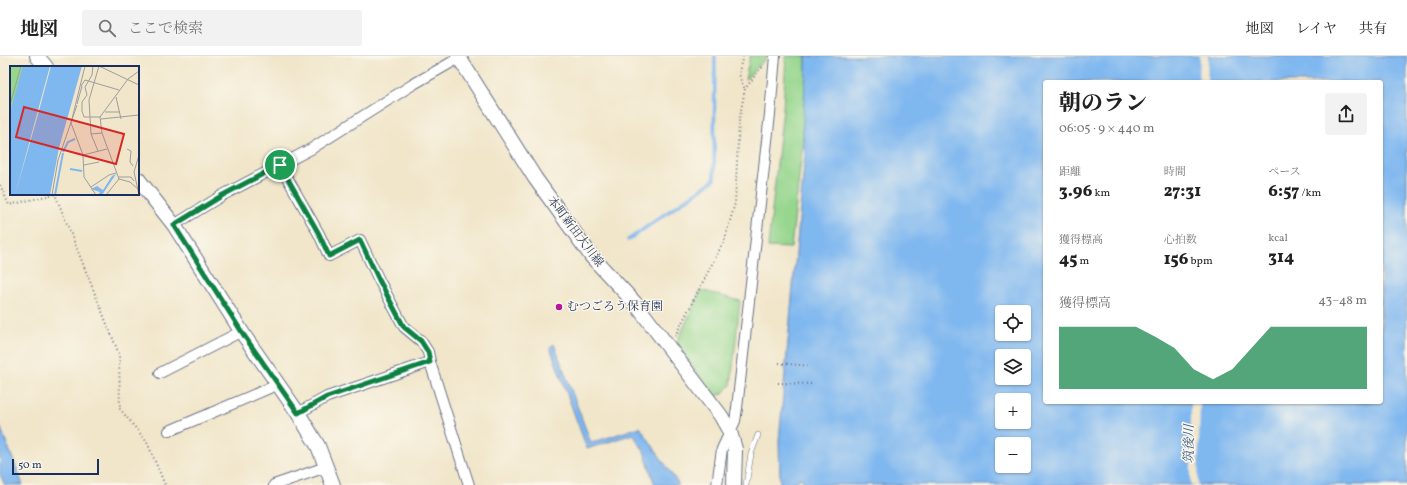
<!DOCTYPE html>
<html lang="ja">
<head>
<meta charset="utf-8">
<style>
	body { margin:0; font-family:Vollkorn,"Noto Serif JP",serif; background:#f2f2f2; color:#222; height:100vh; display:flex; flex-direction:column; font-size:15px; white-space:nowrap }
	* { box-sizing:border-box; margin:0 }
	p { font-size:13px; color:#767676 }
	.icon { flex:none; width:22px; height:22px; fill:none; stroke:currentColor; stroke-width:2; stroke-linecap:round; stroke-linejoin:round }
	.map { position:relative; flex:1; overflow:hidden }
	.details { position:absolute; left:1043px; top:24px; width:340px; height:324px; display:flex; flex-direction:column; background:#fff; border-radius:4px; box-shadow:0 1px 3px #0004 }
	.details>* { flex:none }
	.controls { position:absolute; left:995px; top:249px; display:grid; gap:8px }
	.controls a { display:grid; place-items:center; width:36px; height:36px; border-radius:4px; background:#fff; box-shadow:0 1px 3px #0004; font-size:20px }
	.scale { position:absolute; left:12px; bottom:10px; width:87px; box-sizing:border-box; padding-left:4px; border:2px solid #1b2f5e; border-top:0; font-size:11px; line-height:14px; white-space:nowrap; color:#1b2f5e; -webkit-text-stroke:3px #fbf7ec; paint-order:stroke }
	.pin { position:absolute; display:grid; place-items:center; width:34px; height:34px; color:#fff; margin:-17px; border:2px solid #fff; border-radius:50%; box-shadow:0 1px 4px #0007 }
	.round { display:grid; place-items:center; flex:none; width:42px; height:42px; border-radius:4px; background:#f2f2f2 }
	.head { display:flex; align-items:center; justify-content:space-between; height:68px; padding:0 16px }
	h1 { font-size:22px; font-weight:800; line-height:30px }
	.figures { display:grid; grid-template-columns:repeat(3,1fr); gap:6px; height:68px; padding:4px 16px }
	.figures div { display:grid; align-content:center }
	.figures b { font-size:17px; font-weight:800 }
	.figures small { font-size:11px; font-weight:400 }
	.figures p { font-size:11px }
	.chart { height:112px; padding:8px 16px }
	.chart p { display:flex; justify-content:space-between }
	.chart svg { width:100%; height:72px; margin-top:4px; fill:#0b8043; opacity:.7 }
	header { display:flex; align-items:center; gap:24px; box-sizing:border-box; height:56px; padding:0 20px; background:#fff; border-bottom:1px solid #e0e0e0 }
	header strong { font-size:19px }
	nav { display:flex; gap:22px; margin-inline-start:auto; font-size:14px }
	.search { width:280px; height:36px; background:#f2f2f2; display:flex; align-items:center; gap:10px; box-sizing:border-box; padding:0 14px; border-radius:4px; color:#767676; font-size:15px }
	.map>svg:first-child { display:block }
	.green { fill:#96d68d; stroke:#588276 }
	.water { fill:#7fb7ef; stroke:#4d73a6; fill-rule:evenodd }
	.pier { fill:#f1e6ca }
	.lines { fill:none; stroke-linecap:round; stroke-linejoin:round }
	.stream { stroke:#7fb7ef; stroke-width:3.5 }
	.lane-casing { stroke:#666f84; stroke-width:6 }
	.street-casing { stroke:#666f84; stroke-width:12 }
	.secondary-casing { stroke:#666f84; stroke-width:16 }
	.path { stroke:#666f84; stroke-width:2; stroke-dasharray:1 3; stroke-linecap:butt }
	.lane { stroke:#fff; stroke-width:5 }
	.street { stroke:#fff; stroke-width:10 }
	.secondary { stroke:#fff; stroke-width:14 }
	.route-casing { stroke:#fff; stroke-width:8 }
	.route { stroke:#0b8043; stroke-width:5 }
	.poi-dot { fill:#b5179e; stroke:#fbf7ec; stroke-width:1.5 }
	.labels { text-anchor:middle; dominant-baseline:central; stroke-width:3; stroke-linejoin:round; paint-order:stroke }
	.street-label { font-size:12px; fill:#1b2f5e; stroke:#fbf7ec }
	.poi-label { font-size:12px; fill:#1b2f5e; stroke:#fbf7ec; text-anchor:start }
	.water-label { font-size:13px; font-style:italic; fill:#39588a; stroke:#fbf7ec }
	.inset-river { fill:none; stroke:#7fb7ef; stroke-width:2 }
	.inset-road { fill:none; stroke:#9b9d9f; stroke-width:1 }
	.view { fill:#d62828; fill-opacity:0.15; stroke:#d62828; stroke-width:2 }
	.inset-edge { fill:none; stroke:#1b2f5e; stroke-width:2 }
</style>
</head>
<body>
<header>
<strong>地図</strong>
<div class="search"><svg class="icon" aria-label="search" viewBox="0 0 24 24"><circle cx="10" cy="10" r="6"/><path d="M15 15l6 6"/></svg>ここで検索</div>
<nav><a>地図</a><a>レイヤ</a><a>共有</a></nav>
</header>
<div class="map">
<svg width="1407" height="429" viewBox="0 0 1407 429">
	<rect width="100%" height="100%" fill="#fbf7ec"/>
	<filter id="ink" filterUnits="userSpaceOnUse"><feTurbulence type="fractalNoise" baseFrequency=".025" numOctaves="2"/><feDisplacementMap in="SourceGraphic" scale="8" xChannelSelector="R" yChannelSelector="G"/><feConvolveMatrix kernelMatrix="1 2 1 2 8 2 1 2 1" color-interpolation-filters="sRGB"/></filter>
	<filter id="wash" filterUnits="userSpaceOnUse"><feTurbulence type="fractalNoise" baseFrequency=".012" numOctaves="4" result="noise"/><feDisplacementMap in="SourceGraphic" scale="16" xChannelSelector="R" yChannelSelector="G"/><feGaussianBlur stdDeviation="0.9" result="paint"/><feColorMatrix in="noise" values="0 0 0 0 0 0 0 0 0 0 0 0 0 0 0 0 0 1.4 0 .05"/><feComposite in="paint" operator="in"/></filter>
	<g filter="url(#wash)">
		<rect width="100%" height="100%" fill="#f1e6ca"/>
		<!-- green -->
		<g class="green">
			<path d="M750,0H768L745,24Z"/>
			<path d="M786,0H806V13L803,85L791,192L768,191L783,53Z"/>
			<path d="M701,234L740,245L731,329L722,338L716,340L675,290Z"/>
		</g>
		<!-- water -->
		<g class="water">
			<path d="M806,0H1407V429H806L801,422L791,429H780L779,384L805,98C799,66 807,32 806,0ZM1045,26H1381V346H1045ZM1002,256H1024V278H1002ZM1002,300H1024V322H1002ZM1002,344H1024V366H1002ZM1002,388H1024V410H1002Z"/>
			<path d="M554,288L591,387L640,371L679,429H655L644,395L633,378L587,393L550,291Z"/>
			<path d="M0,370L23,429H5L0,419Z"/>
		</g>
		<!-- pier -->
		<g class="pier">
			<path d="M1200,0H1208L1207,26H1199Z"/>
			<path d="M1191,346H1200L1198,429H1191Z"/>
		</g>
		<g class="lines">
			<!-- stream -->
			<path class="stream" d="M628,184L714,124L715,0"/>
		</g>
	</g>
	<g filter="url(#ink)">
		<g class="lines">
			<defs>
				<path id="lane" d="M746,429L751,398L758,379"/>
				<g id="street">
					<path d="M280,109L319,178L329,200L360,184L379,224L404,271L421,285L428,296L430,306"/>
					<path d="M174,169L223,139L311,93L412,29L459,2"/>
					<path d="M160,317L242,275"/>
					<path d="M298,357L327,341L430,306L469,429"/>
					<path d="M169,375L279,328"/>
					<path d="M274,429L326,411"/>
					<path d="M717,429L722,393L735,365L737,352L770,58L775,0"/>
				</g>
				<g id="secondary">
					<path d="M37,0L46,11"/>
					<path d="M458,0L535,122L592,201L635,247L721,360L730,376L735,393L734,429"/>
					<path d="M138,123L174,169L245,281L298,357L318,390L333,429"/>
				</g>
			</defs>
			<!-- lane casing -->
			<use href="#lane" class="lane-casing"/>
			<!-- street casing -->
			<use href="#street" class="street-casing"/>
			<!-- secondary casing -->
			<use href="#secondary" class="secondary-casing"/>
			<!-- path -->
			<g class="path">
				<path d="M743,0C739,14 737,19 745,33"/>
				<path d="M0,129L9,149L55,138L119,298L120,353L147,386L165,429"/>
				<path d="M675,280L725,183L735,147L739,65L745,33L760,13L763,11"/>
				<path d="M779,307L810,310"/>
				<path d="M778,327L811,328"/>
			</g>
			<!-- lane -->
			<use href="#lane" class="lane"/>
			<!-- street -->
			<use href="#street" class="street"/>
			<!-- secondary -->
			<use href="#secondary" class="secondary"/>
		</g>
	</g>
	<g class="lines" filter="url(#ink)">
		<defs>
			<path id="route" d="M280,109L319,178L329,200L360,184L379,224L404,271L421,285L428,296L430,306L327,341L298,357L245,281L174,169L223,139Z"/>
		</defs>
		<!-- route casing -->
		<use href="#route" class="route-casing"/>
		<!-- route -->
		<use href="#route" class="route"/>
	</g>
	<!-- markers -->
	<circle class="poi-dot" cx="559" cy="251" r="4"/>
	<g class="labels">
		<!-- street labels -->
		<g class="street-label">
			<text transform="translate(575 176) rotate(53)">本町新田大川線</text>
		</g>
		<!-- poi labels -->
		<g class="poi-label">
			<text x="567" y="251">むつごろう保育園</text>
		</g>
		<!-- water labels -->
		<g class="water-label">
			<text transform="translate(1190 388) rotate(-89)">筑後川</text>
		</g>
	</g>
	<!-- overview -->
	<g transform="translate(10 10)">
		<rect width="129" height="129" fill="#f1e6ca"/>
		<path d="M0,0H16L0,46Z" fill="#96d68d"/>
		<path d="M13,0H72L49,82L40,129H0V46ZM106,108L92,129H88L90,126L81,123L87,120L93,124L102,110Z" fill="#7fb7ef"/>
		<path d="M41,0L27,52L5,129L40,0Z" fill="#f1e6ca"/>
		<path class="inset-river" d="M53,86L58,76L65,73M60,103L72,105M45,129L53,87"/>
		<path class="inset-road" d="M75,0L61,57L73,89L74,111L86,129M83,0L82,9L75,21L77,29L72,36V45L74,51H90M89,0L79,34L81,68L92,67M89,0L129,19M71,20L75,14L109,24M106,31L111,53M67,38L72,20M0,39L11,0M95,46H110M91,53L129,49M81,68L88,85M117,83L121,85L120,96L123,100M73,89L97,83M74,99L89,96M109,111H121L124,115M109,113L92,67L90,51L118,13L129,5M109,113L120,116L129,124M81,121L99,109L106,107M42,129L48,94L67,39M96,129L109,113M129,129L124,106L129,89"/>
		<path class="view" d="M14,41L114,68L106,98L6,71Z"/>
		<rect width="129" height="129" class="inset-edge"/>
	</g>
</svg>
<div class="controls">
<a><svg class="icon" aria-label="locate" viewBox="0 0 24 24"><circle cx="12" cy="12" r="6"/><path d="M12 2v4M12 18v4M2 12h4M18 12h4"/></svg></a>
<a><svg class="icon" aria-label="layers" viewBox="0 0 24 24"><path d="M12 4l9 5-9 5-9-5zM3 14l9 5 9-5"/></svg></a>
<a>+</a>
<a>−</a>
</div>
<div class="scale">50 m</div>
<div class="pin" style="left:280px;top:109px;background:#1e9e55"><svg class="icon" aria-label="arrive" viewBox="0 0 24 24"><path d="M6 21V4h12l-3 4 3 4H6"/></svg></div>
<section class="details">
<div class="head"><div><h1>朝のラン</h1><p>06:05 · 9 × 440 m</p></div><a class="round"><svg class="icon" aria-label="share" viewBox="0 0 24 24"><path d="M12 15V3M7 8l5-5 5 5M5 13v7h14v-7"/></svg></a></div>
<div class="figures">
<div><p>距離</p><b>3.96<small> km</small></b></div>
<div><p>時間</p><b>27:31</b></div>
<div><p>ペース</p><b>6:57<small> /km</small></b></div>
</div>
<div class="figures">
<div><p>獲得標高</p><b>45<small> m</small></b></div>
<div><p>心拍数</p><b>156<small> bpm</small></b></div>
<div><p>kcal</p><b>314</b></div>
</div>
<div class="chart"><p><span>獲得標高</span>43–48 m</p>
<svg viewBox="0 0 160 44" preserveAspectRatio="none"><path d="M0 44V6L10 6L20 6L30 6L40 6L50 12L60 19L70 32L80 38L90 32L100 19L110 6L120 6L130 6L140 6L150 6L160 6V44z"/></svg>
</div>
</section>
</div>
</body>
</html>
